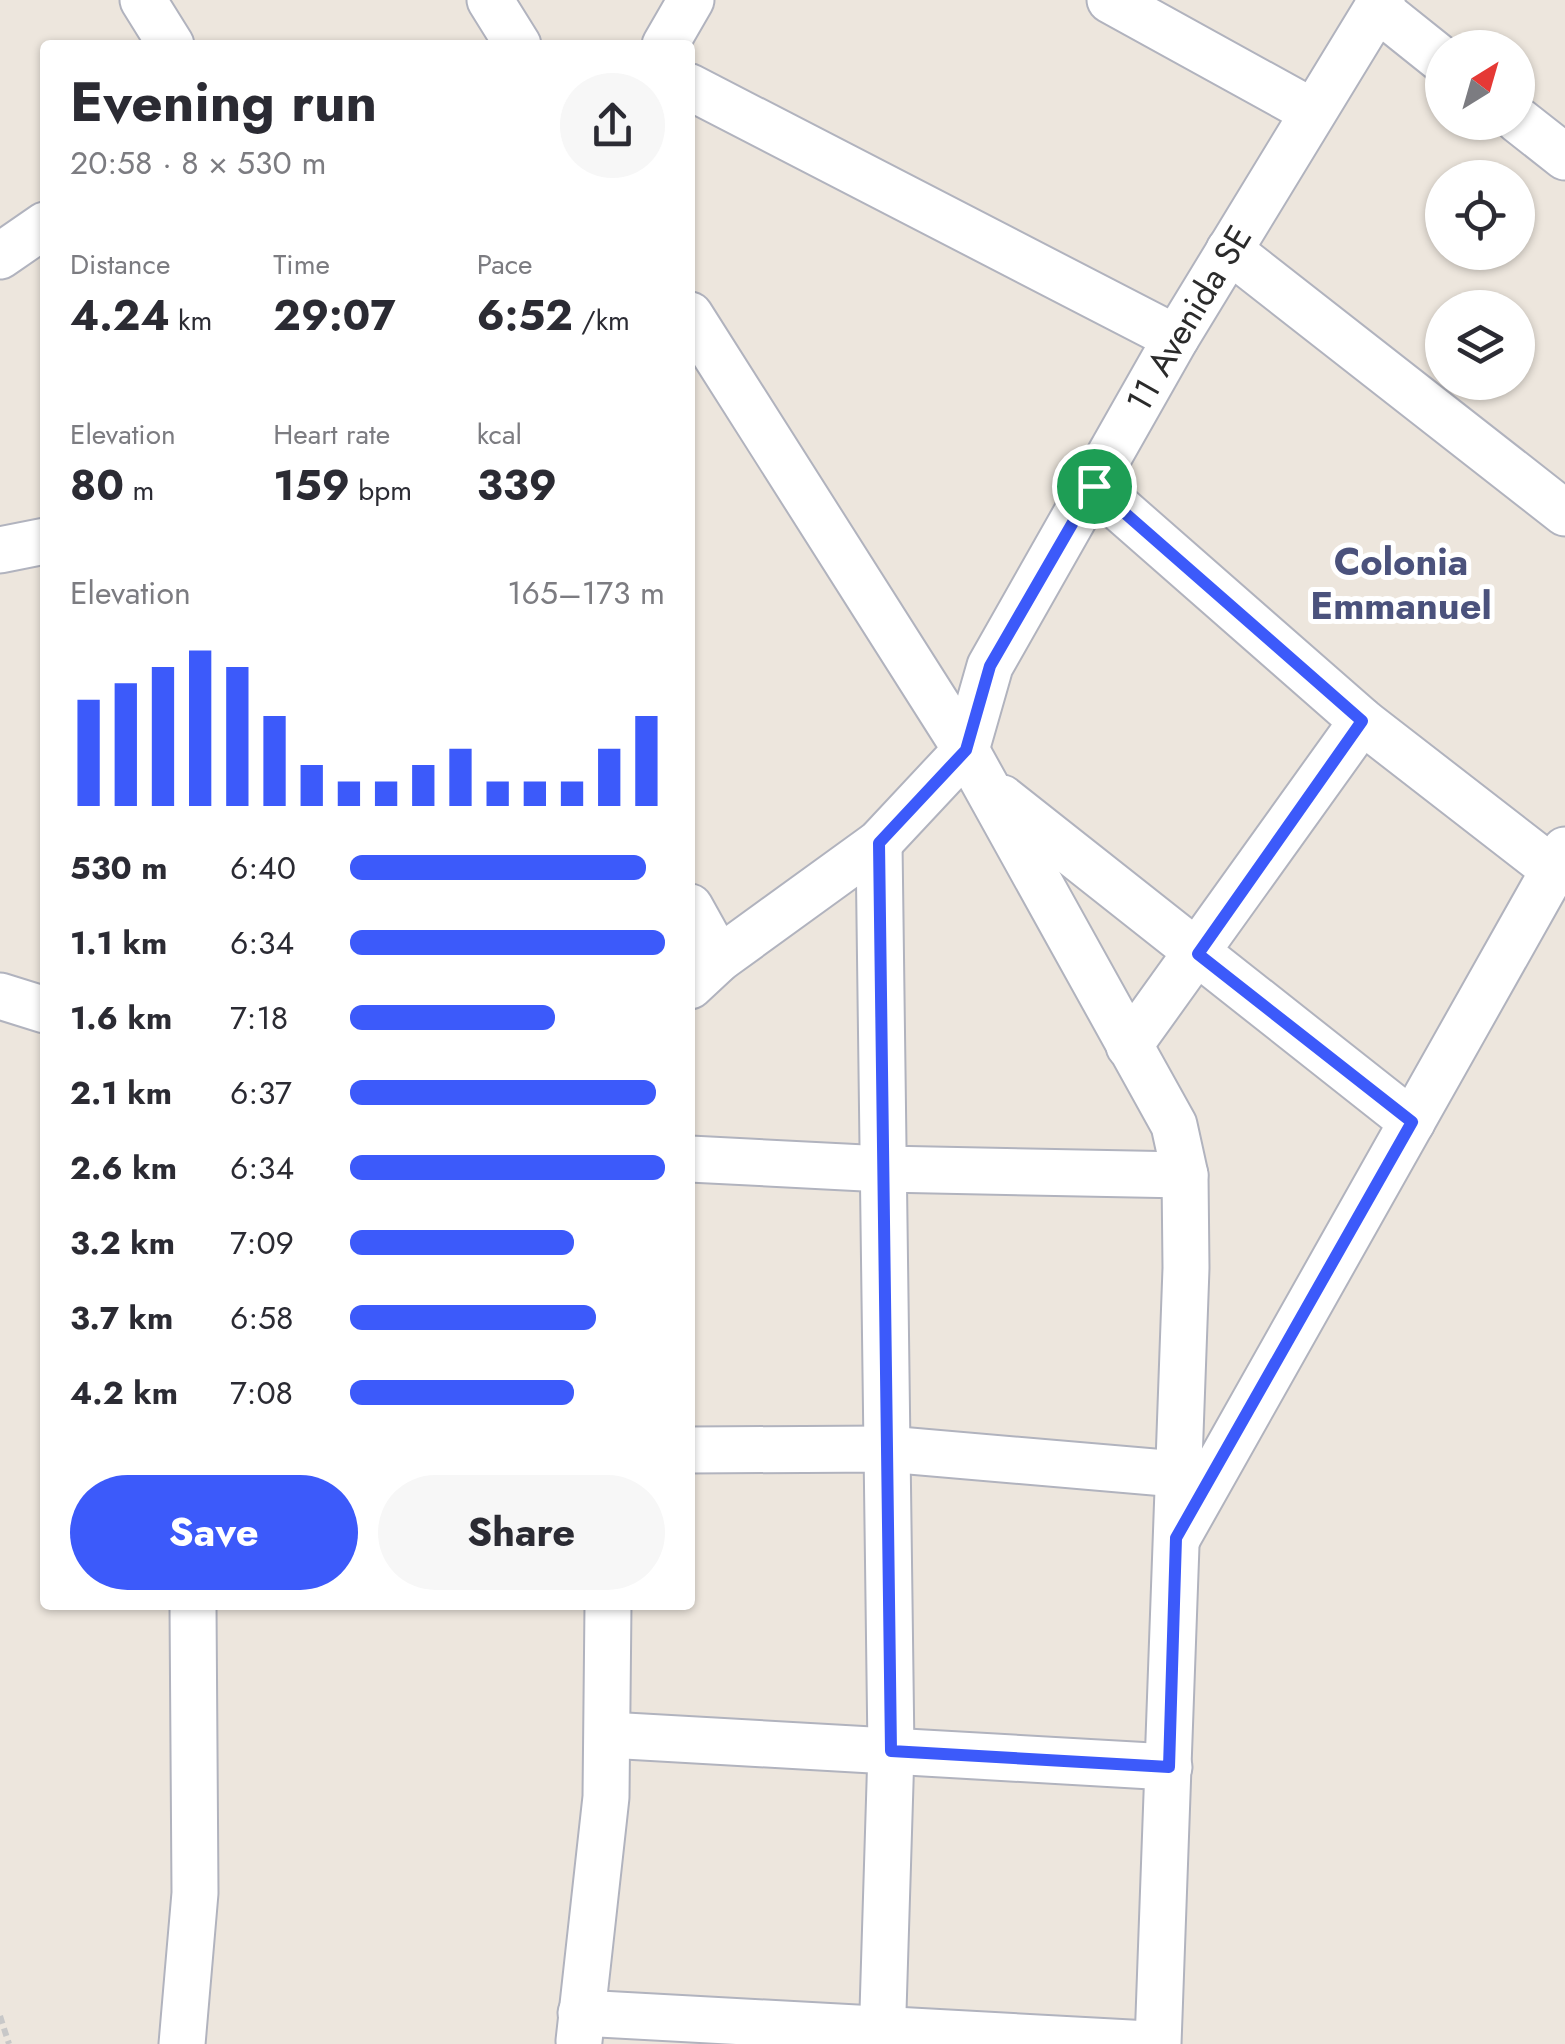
<!DOCTYPE html>
<html lang="en">
<head>
<meta charset="utf-8">
<style>
	body { margin:0; font-family:Jost,sans-serif; background:#f7f7f7; color:#2b2b33; height:100vh; display:flex; flex-direction:column; font-size:38px; white-space:nowrap }
	* { box-sizing:border-box; margin:0 }
	p { font-size:32px; color:#7c7c81 }
	.icon { flex:none; width:55px; height:55px; fill:none; stroke:currentColor; stroke-width:2; stroke-linecap:round; stroke-linejoin:round }
	.map { position:relative; flex:1; overflow:hidden }
	.drawer { position:absolute; left:40px; top:40px; width:655px; height:1570px; display:flex; flex-direction:column; background:#fff; border-radius:10px; box-shadow:0 2px 8px #0004 }
	.drawer>* { flex:none }
	.needle { width:65px; rotate:37deg }
	.fabs { position:absolute; left:1425px; top:30px; display:grid; gap:20px }
	.fabs a { display:grid; place-items:center; width:110px; height:110px; border-radius:50%; background:#fff; box-shadow:0 2px 8px #0004; font-size:50px }
	.pin { position:absolute; display:grid; place-items:center; width:85px; height:85px; color:#fff; margin:-42px; border:5px solid #fff; border-radius:50%; box-shadow:0 2px 10px #0007 }
	.round { display:grid; place-items:center; flex:none; width:105px; height:105px; border-radius:52px; background:#f7f7f7 }
	.summary { display:flex; align-items:center; justify-content:space-between; height:170px; padding:0 30px }
	h1 { font-size:55px; font-weight:700; line-height:75px }
	.metrics { display:grid; grid-template-columns:repeat(3,1fr); gap:15px; height:170px; padding:10px 30px }
	.metrics div { display:grid; align-content:center }
	.metrics b { font-size:42px; font-weight:700 }
	.metrics small { font-size:28px; font-weight:400 }
	.metrics p { font-size:28px }
	.chart { height:280px; padding:20px 30px }
	.chart p { display:flex; justify-content:space-between }
	.chart svg { width:100%; height:180px; margin-top:10px; stroke:#3c5afa; stroke-width:6 }
	.primary-button { display:flex; gap:20px; margin-top:auto; padding:20px 30px }
	.primary-button a { flex:1; height:115px; border-radius:60px; background:#3c5afa; color:#fff; font-size:40px; font-weight:700; line-height:115px; text-align:center }
	.primary-button a+a { background:#f7f7f7; color:#2b2b33 }
	ul { padding:0 30px; list-style:none; font-size:32px }
	li { display:grid; grid-template-columns:160px 120px 1fr; align-items:center; height:75px }
	li i { height:25px; border-radius:12px; background:#3c5afa }
	.map>svg:first-child { display:block }
	.lines { fill:none; stroke-linecap:round; stroke-linejoin:round }
	.minor-casing { stroke:#b1b3be; stroke-width:49 }
	.path { stroke:#c8c8c8; stroke-width:6; stroke-dasharray:8 5; stroke-linecap:butt }
	.minor { stroke:#fff; stroke-width:45 }
	.route-casing { stroke:#fff; stroke-width:20 }
	.route { stroke:#3c5afa; stroke-width:12 }
	.labels { text-anchor:middle; dominant-baseline:central; stroke-width:10; stroke-linejoin:round; paint-order:stroke }
	.street-label { font-size:35px; fill:#2b2b2b; stroke:#fff }
	.neighbourhood-label { font-size:38px; font-weight:bold; fill:#4b527c; stroke:#fff }
</style>
</head>
<body>
<div class="map">
<svg width="1565" height="2044" viewBox="0 0 1565 2044">
	<rect width="100%" height="100%" fill="#ede6dd"/>
	<g class="lines">
		<defs>
			<g id="minor">
				<path d="M143,0L171,45"/>
				<path d="M490,0L518,45"/>
				<path d="M1110,0L1313,112"/>
				<path d="M1377,8L1442,60"/>
				<path d="M665,45L691,0"/>
				<path d="M690,87L1176,338"/>
				<path d="M1518,120L1565,157"/>
				<path d="M1229,250L1565,513"/>
				<path d="M0,256L45,225"/>
				<path d="M690,315L966,750L1174,1125L1185,1175L1186,1268L1158,2044"/>
				<path d="M1094,486L1362,721L1554,870"/>
				<path d="M0,550L45,541"/>
				<path d="M1002,798L1412,1122"/>
				<path d="M879,843L891,1751L882,2044"/>
				<path d="M690,907L719,959"/>
				<path id="s1" d="M690,986L719,959L879,843L966,750L990,666L1176,338L1382,0"/>
				<path d="M0,996L45,1010"/>
				<path d="M1129,1046L1362,721"/>
				<path d="M690,1159L884,1169L1185,1175"/>
				<path d="M690,1450L887,1449L1177,1474"/>
				<path d="M1178,1537L1565,850"/>
				<path d="M608,1735L1169,1767"/>
				<path d="M581,2013L1149,2044"/>
				<path d="M579,2041L606,1797L608,1605"/>
				<path d="M182,2044L195,1893L193,1605"/>
			</g>
		</defs>
		<!-- minor casing -->
		<use href="#minor" class="minor-casing"/>
		<!-- path -->
		<path class="path" d="M0,2016L9,2044"/>
		<!-- minor -->
		<use href="#minor" class="minor"/>
	</g>
	<g class="lines">
		<defs>
			<path id="route" d="M1094,486L1362,721L1198,954L1412,1122L1176,1538L1169,1767L891,1751L879,843L966,750L990,666Z"/>
		</defs>
		<!-- route casing -->
		<use href="#route" class="route-casing"/>
		<!-- route -->
		<use href="#route" class="route"/>
	</g>
	<g class="labels">
		<!-- street labels -->
		<g class="street-label">
			<text stroke="none"><textPath href="#s1" startOffset="852">11 Avenida SE</textPath></text>
		</g>
		<!-- neighbourhood labels -->
		<g class="neighbourhood-label">
			<text x="1401" y="561">Colonia<tspan x="1401" dy="44">Emmanuel</tspan></text>
		</g>
	</g>
</svg>
<div class="fabs">
<a><svg class="needle" viewBox="-14 -14 28 28"><path d="M0-13l5 13h-10z" fill="#e53935"/><path d="M0 13l5-13h-10z" fill="#7c7c81"/></svg></a>
<a><svg class="icon" aria-label="locate" viewBox="0 0 24 24"><circle cx="12" cy="12" r="6"/><path d="M12 2v4M12 18v4M2 12h4M18 12h4"/></svg></a>
<a><svg class="icon" aria-label="layers" viewBox="0 0 24 24"><path d="M12 4l9 5-9 5-9-5zM3 14l9 5 9-5"/></svg></a>
</div>
<div class="pin" style="left:1094px;top:486px;background:#1e9e55"><svg class="icon" aria-label="arrive" viewBox="0 0 24 24"><path d="M6 21V4h12l-3 4 3 4H6"/></svg></div>
<section class="drawer">
<div class="summary"><div><h1>Evening run</h1><p>20:58 · 8 × 530 m</p></div><a class="round"><svg class="icon" aria-label="share" viewBox="0 0 24 24"><path d="M12 15V3M7 8l5-5 5 5M5 13v7h14v-7"/></svg></a></div>
<div class="metrics">
<div><p>Distance</p><b>4.24<small> km</small></b></div>
<div><p>Time</p><b>29:07</b></div>
<div><p>Pace</p><b>6:52<small> /km</small></b></div>
</div>
<div class="metrics">
<div><p>Elevation</p><b>80<small> m</small></b></div>
<div><p>Heart rate</p><b>159<small> bpm</small></b></div>
<div><p>kcal</p><b>339</b></div>
</div>
<div class="chart"><p><span>Elevation</span>165–173 m</p>
<svg viewBox="0 0 160 44" preserveAspectRatio="none"><path d="M5 44V18M15 44V14M25 44V10M35 44V6M45 44V10M55 44V22M65 44V34M75 44V38M85 44V38M95 44V34M105 44V30M115 44V38M125 44V38M135 44V38M145 44V30M155 44V22"/></svg>
</div>
<ul>
<li><b>530 m</b>6:40<i style="width:94%"></i></li>
<li><b>1.1 km</b>6:34<i style="width:100%"></i></li>
<li><b>1.6 km</b>7:18<i style="width:65%"></i></li>
<li><b>2.1 km</b>6:37<i style="width:97%"></i></li>
<li><b>2.6 km</b>6:34<i style="width:100%"></i></li>
<li><b>3.2 km</b>7:09<i style="width:71%"></i></li>
<li><b>3.7 km</b>6:58<i style="width:78%"></i></li>
<li><b>4.2 km</b>7:08<i style="width:71%"></i></li>
</ul>
<div class="primary-button"><a>Save</a><a>Share</a></div>
</section>
</div>
</body>
</html>
